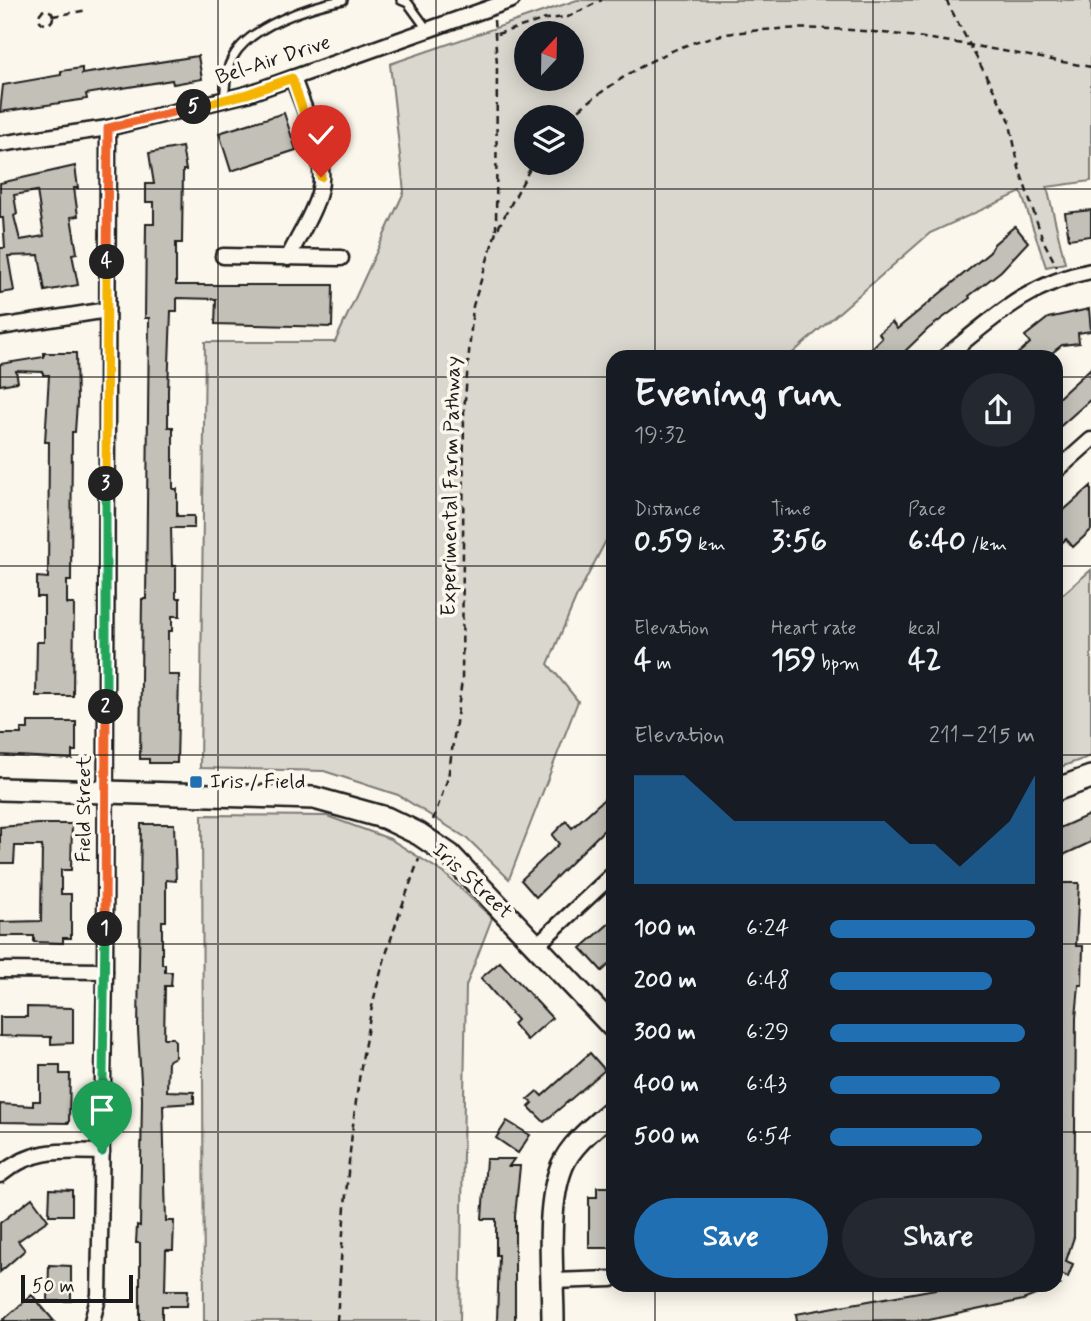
<!DOCTYPE html>
<html lang="en">
<head>
<meta charset="utf-8">
<style>
	body { margin:0; font-family:Mynerve,sans-serif; background:#242831; color:#f1f3f6; height:100vh; display:flex; flex-direction:column; font-size:26px; white-space:nowrap }
	* { box-sizing:border-box; margin:0 }
	p { font-size:23px; color:#9ea1a6 }
	.icon { flex:none; width:38px; height:38px; fill:none; stroke:currentColor; stroke-width:2; stroke-linecap:round; stroke-linejoin:round }
	.map { position:relative; flex:1; overflow:hidden }
	.drawer { position:absolute; left:606px; top:350px; width:457px; height:942px; display:flex; flex-direction:column; background:#171b24; border-radius:21px; box-shadow:0 4px 18px #0003 }
	.drawer>* { flex:none }
	.needle { width:46px; rotate:22deg }
	.buttons { position:absolute; left:514px; top:21px; display:grid; gap:14px }
	.buttons a { display:grid; place-items:center; width:70px; height:70px; border-radius:50%; background:#171b24; box-shadow:0 4px 18px #0003; font-size:35px }
	.scale { position:absolute; left:21px; bottom:18px; width:112px; box-sizing:border-box; padding-left:7px; border:4px solid #1c1c1c; border-top:0; font-size:19px; line-height:24px; white-space:nowrap; color:#1c1c1c; -webkit-text-stroke:5px #fbf7ec; paint-order:stroke }
	.pin { position:absolute; display:grid; place-items:center; width:60px; height:60px; color:#fff; margin:-72px -30px; border-radius:50% 50% 50% 0; rotate:-45deg; box-shadow:0 0 7px #0007 }
	.pin .icon { rotate:45deg }
	.km { position:absolute; width:35px; height:35px; margin:-18px; border-radius:50%; background:#222; color:#fff; font-size:19px; line-height:35px; text-align:center }
	.round { display:grid; place-items:center; flex:none; width:74px; height:74px; border-radius:37px; background:#242831 }
	.overview { display:flex; align-items:center; justify-content:space-between; height:119px; padding:0 28px }
	h1 { font-size:38px; font-weight:700; line-height:52px }
	.figures { display:grid; grid-template-columns:repeat(3,1fr); gap:10px; height:119px; padding:7px 28px }
	.figures div { display:grid; align-content:center }
	.figures b { font-size:30px; font-weight:700 }
	.figures small { font-size:19px; font-weight:400 }
	.figures p { font-size:19px }
	.chart { height:196px; padding:14px 28px }
	.chart p { display:flex; justify-content:space-between }
	.chart svg { width:100%; height:126px; margin-top:7px; fill:#1f6fb2; opacity:.7 }
	.button { display:flex; gap:14px; margin-top:auto; padding:14px 28px }
	.button a { flex:1; height:80px; border-radius:42px; background:#1f6fb2; color:#fff; font-size:28px; font-weight:700; line-height:80px; text-align:center }
	.button a+a { background:#242831; color:#f1f3f6 }
	ul { padding:0 28px; list-style:none; font-size:23px }
	li { display:grid; grid-template-columns:112px 84px 1fr; align-items:center; height:52px }
	li i { height:18px; border-radius:9px; background:#1f6fb2 }
	.map>svg:first-child { display:block }
	.green { fill:#dad7ce; stroke:#7b7a75; stroke-width:2; fill-rule:evenodd }
	.building { fill:#c3c0b8; stroke:#1c1c1c; stroke-width:2; fill-rule:evenodd }
	.lines { fill:none; stroke-linecap:round; stroke-linejoin:round }
	.lane-casing { stroke:#1c1c1c; stroke-width:12 }
	.street-casing { stroke:#1c1c1c; stroke-width:19 }
	.secondary-casing { stroke:#1c1c1c; stroke-width:26 }
	.path { stroke:#1c1c1c; stroke-width:2.5; stroke-dasharray:7 5; stroke-linecap:butt }
	.lane { stroke:#fbf7ec; stroke-width:7 }
	.street { stroke:#fbf7ec; stroke-width:14 }
	.secondary { stroke:#fbf7ec; stroke-width:21 }
	.split-1-casing { stroke:#fff; stroke-width:14 }
	.split-2-casing { stroke:#fff; stroke-width:14 }
	.split-3-casing { stroke:#fff; stroke-width:14 }
	.split-4-casing { stroke:#fff; stroke-width:14 }
	.split-5-casing { stroke:#fff; stroke-width:14 }
	.split-6-casing { stroke:#fff; stroke-width:14 }
	.split-1 { stroke:#22a559; stroke-width:9 }
	.split-2 { stroke:#f0652b; stroke-width:9 }
	.split-3 { stroke:#22a559; stroke-width:9 }
	.split-4 { stroke:#f5b400; stroke-width:9 }
	.split-5 { stroke:#f0652b; stroke-width:9 }
	.split-6 { stroke:#f5b400; stroke-width:9 }
	.grid { fill:none; stroke:#1c1c1c; stroke-width:2; stroke-opacity:0.55 }
	.poi-dot { fill:#1f6fb2; stroke:#fbf7ec; stroke-width:2.5 }
	.labels { text-anchor:middle; dominant-baseline:central; stroke-width:7; stroke-linejoin:round; paint-order:stroke }
	.street-label { font-size:21px; fill:#1c1c1c; stroke:#fbf7ec }
	.poi-label { font-size:21px; fill:#1c1c1c; stroke:#fbf7ec; text-anchor:start }
</style>
</head>
<body>
<div class="map">
<svg width="1091" height="1321" viewBox="0 0 1091 1321">
	<rect width="100%" height="100%" fill="#fbf7ec"/>
	<filter id="ink" filterUnits="userSpaceOnUse"><feTurbulence type="fractalNoise" baseFrequency=".0143" numOctaves="2"/><feDisplacementMap in="SourceGraphic" scale="14" xChannelSelector="R" yChannelSelector="G"/><feConvolveMatrix kernelMatrix="1 2 1 2 8 2 1 2 1" color-interpolation-filters="sRGB"/></filter>
	<g filter="url(#ink)">
		<!-- green -->
		<g class="green">
			<path d="M577,0H1091V181L1047,187L1065,263L1046,267L1021,192L930,233L788,357H612V529L576,598L548,664L578,701L509,879L468,839L398,795L324,771L200,768L205,342H335L404,192L390,64ZM527,33H572V79H527ZM527,117H572V163H527Z"/>
			<path d="M1091,570V756L1055,769V601Z"/>
			<path d="M202,815L327,816L390,839L444,873L492,918L466,986L460,1321H204Z"/>
		</g>
		<!-- building -->
		<g class="building">
			<path d="M198,56L202,79L173,84L172,80L86,94L87,99L0,112L3,85L61,75V71L82,68V74Z"/>
			<path d="M284,113L296,150L231,171L219,133Z"/>
			<path d="M182,147L186,170H183L182,243H176V285H333L332,327L215,324L216,299L177,298V311H171L168,391V427H173V489H177V516H194V528H171L172,566H176V598H180V616H172V631H168V675H179L177,763H149V759H140L142,599H146L149,318H145L146,224H154V202H146V184H154L149,153Z"/>
			<path d="M75,166L78,188H74L78,216L71,217L77,253L72,254L78,285L45,291L39,255L8,256L14,291L0,293V248H5L3,218H0V183ZM37,191L44,236L20,240L14,216L17,214L14,195Z"/>
			<path d="M1091,210V236L1069,239L1065,213Z"/>
			<path d="M1015,226L1028,242L1001,271L969,296L970,298L928,329L899,357H863L882,338L879,333L892,322L897,329L990,252L994,244Z"/>
			<path d="M1089,309L1091,331L1078,333L1079,343L1062,345L1047,357H1014L1030,343L1025,336L1048,318Z"/>
			<path d="M44,353H76L77,403L75,432H72L71,581H67V604H74L73,696H36L37,642H44V597H37V577L48,578L49,442H45L49,375H43V372L16,371L18,382L0,385V364L44,357Z"/>
			<path d="M1091,368V399L1055,431V401Z"/>
			<path d="M1091,486V530L1073,547L1066,539L1055,549V518Z"/>
			<path d="M28,722H76V751H72V759L0,755V734H21V729H28Z"/>
			<path d="M612,792V822L536,897L521,880L559,844L552,835L566,821L572,828Z"/>
			<path d="M1091,814V842L1055,859V830Z"/>
			<path d="M39,824H72L71,870H61V894H71V938H63V943L34,942V936H0V922L41,921L42,846H15L14,863H0V827Z"/>
			<path d="M141,824H174L176,881L166,880V921H162V964H165V972H172L171,986H165L164,1038H173L175,1041V1057L168,1061L167,1091L194,1092V1103L163,1105L166,1221H174L173,1250H166L165,1290H188L187,1306H162V1321H140V1243H136L137,1225L140,1226L142,1099L138,1030Z"/>
			<path d="M1057,883H1079L1076,946H1083L1082,985H1079L1076,1018L1074,1237L1066,1261L1073,1264L1068,1277L1061,1274L1056,1284L1060,1285L1023,1300L929,1320L797,1321L796,1314L952,1286L1055,1284Z"/>
			<path d="M612,921V962L602,971L581,948Z"/>
			<path d="M500,962L552,1018L527,1040L513,1024L517,1020L481,978Z"/>
			<path d="M27,1007L73,1008V1043L51,1044V1037L0,1036V1017H27Z"/>
			<path d="M590,1053L605,1070L544,1122L529,1107L533,1103L528,1099L537,1091L542,1096Z"/>
			<path d="M40,1065H60V1074H70L69,1123L0,1122V1104L33,1106V1101H40Z"/>
			<path d="M507,1121L530,1135L518,1153L496,1138Z"/>
			<path d="M486,1159H514L509,1166H520L515,1216V1321H497L499,1255H496V1219H482Z"/>
			<path d="M597,1187H612V1248H589V1197H597Z"/>
			<path d="M50,1189L72,1190V1215H49Z"/>
			<path d="M32,1198L48,1220L18,1241L25,1250L0,1272V1223Z"/>
			<path d="M49,1265L71,1266V1301H48Z"/>
			<path d="M32,1295L54,1321H2Z"/>
		</g>
		<g class="lines">
			<defs>
				<g id="lane">
					<path d="M401,0L408,3L427,29"/>
					<path d="M224,99C226,85 225,70 233,57C250,26 310,6 343,0"/>
				</g>
				<g id="street">
					<path d="M0,144L108,128L247,94L512,0"/>
					<path d="M223,256L341,258"/>
					<path d="M288,258C298,237 313,215 319,193C329,158 304,111 293,78"/>
					<path d="M0,327L107,310"/>
					<path d="M945,357C993,318 1029,283 1091,271"/>
					<path d="M1055,472L1091,440"/>
					<path d="M538,944L612,875"/>
					<path d="M0,970L105,971"/>
					<path d="M0,1175C32,1148 62,1151 102,1152"/>
					<path d="M553,1281L612,1279"/>
					<path d="M92,1321L99,1295L105,971L108,128"/>
				</g>
				<g id="secondary">
					<path d="M0,789L314,798L386,818L419,834L450,855L612,1026"/>
					<path d="M1055,790L1091,777"/>
					<path d="M553,1321C553,1275 545,1208 562,1166C571,1144 595,1126 612,1111"/>
				</g>
			</defs>
			<!-- lane casing -->
			<use href="#lane" class="lane-casing"/>
			<!-- street casing -->
			<use href="#street" class="street-casing"/>
			<!-- secondary casing -->
			<use href="#secondary" class="secondary-casing"/>
			<!-- path -->
			<g class="path">
				<path d="M946,0L1009,119L1019,168L1043,240L1057,267"/>
				<circle cx="46" cy="17" r="7"/>
				<path d="M53,16L88,10"/>
				<path d="M494,20L497,64L496,230"/>
				<path d="M497,34L546,19L568,17L602,0"/>
				<path d="M570,117C615,79 674,41 733,33C852,17 975,47 1091,67"/>
				<path d="M433,820L448,778L462,681L464,411L473,306L496,232L533,163"/>
				<path d="M337,1321C344,1215 350,1111 372,1007C383,957 402,906 419,859"/>
			</g>
			<!-- lane -->
			<use href="#lane" class="lane"/>
			<!-- street -->
			<use href="#street" class="street"/>
			<!-- secondary -->
			<use href="#secondary" class="secondary"/>
		</g>
	</g>
	<g class="lines" filter="url(#ink)">
		<defs>
			<path id="split-1" d="M102,1152L105,929"/>
			<path id="split-2" d="M105,929L106,707"/>
			<path id="split-3" d="M106,707V484"/>
			<path id="split-4" d="M106,484L107,262"/>
			<path id="split-5" d="M107,262L108,128L194,107"/>
			<path id="split-6" d="M194,107L247,94L292,78L319,158L321,177"/>
		</defs>
		<!-- split-1 casing -->
		<use href="#split-1" class="split-1-casing"/>
		<!-- split-2 casing -->
		<use href="#split-2" class="split-2-casing"/>
		<!-- split-3 casing -->
		<use href="#split-3" class="split-3-casing"/>
		<!-- split-4 casing -->
		<use href="#split-4" class="split-4-casing"/>
		<!-- split-5 casing -->
		<use href="#split-5" class="split-5-casing"/>
		<!-- split-6 casing -->
		<use href="#split-6" class="split-6-casing"/>
		<!-- split-1 -->
		<use href="#split-1" class="split-1"/>
		<!-- split-2 -->
		<use href="#split-2" class="split-2"/>
		<!-- split-3 -->
		<use href="#split-3" class="split-3"/>
		<!-- split-4 -->
		<use href="#split-4" class="split-4"/>
		<!-- split-5 -->
		<use href="#split-5" class="split-5"/>
		<!-- split-6 -->
		<use href="#split-6" class="split-6"/>
	</g>
	<!-- grid -->
	<path class="grid" d="M218,0V1321M436,0V1321M655,0V357M873,0V357M0,189H1091M0,377H612M1055,377H1091M0,566H612M1055,566H1091M0,755H612M1055,755H1091M0,944H612M1055,944H1091M0,1132H612M1055,1132H1091M655,1284V1321M873,1284V1321"/>
	<!-- markers -->
	<rect class="poi-dot" x="189" y="775" width="14" height="14" rx="3.5"/>
	<g class="labels">
		<!-- street labels -->
		<g class="street-label">
			<text transform="translate(273 60) rotate(-18)">Bel-Air Drive</text>
			<text transform="translate(451 486) rotate(-89)">Experimental Farm Pathway</text>
			<text transform="translate(84 809) rotate(-90)">Field Street</text>
			<text transform="translate(472 881) rotate(43)">Iris Street</text>
		</g>
		<!-- poi labels -->
		<g class="poi-label">
			<text x="210" y="782">Iris / Field</text>
		</g>
	</g>
</svg>
<div class="buttons">
<a><svg class="needle" viewBox="-14 -14 28 28"><path d="M0-13l5 13h-10z" fill="#e53935"/><path d="M0 13l5-13h-10z" fill="#9ea1a6"/></svg></a>
<a><svg class="icon" aria-label="layers" viewBox="0 0 24 24"><path d="M12 4l9 5-9 5-9-5zM3 14l9 5 9-5"/></svg></a>
</div>
<div class="scale">50 m</div>
<div class="pin" style="left:102px;top:1152px;background:#1e9e55"><svg class="icon" aria-label="arrive" viewBox="0 0 24 24"><path d="M6 21V4h12l-3 4 3 4H6"/></svg></div>
<div class="pin" style="left:321px;top:177px;background:#d93025"><svg class="icon" aria-label="check" viewBox="0 0 24 24"><path d="M5 12l5 5 9-10"/></svg></div>
<b class="km" style="left:105px;top:929px">1</b>
<b class="km" style="left:106px;top:707px">2</b>
<b class="km" style="left:106px;top:484px">3</b>
<b class="km" style="left:107px;top:262px">4</b>
<b class="km" style="left:194px;top:107px">5</b>
<section class="drawer">
<div class="overview"><div><h1>Evening run</h1><p>19:32</p></div><a class="round"><svg class="icon" aria-label="share" viewBox="0 0 24 24"><path d="M12 15V3M7 8l5-5 5 5M5 13v7h14v-7"/></svg></a></div>
<div class="figures">
<div><p>Distance</p><b>0.59<small> km</small></b></div>
<div><p>Time</p><b>3:56</b></div>
<div><p>Pace</p><b>6:40<small> /km</small></b></div>
</div>
<div class="figures">
<div><p>Elevation</p><b>4<small> m</small></b></div>
<div><p>Heart rate</p><b>159<small> bpm</small></b></div>
<div><p>kcal</p><b>42</b></div>
</div>
<div class="chart"><p><span>Elevation</span>211–215 m</p>
<svg viewBox="0 0 160 44" preserveAspectRatio="none"><path d="M0 44V6L10 6L20 6L30 14L40 22L50 22L60 22L70 22L80 22L90 22L100 22L110 30L120 30L130 38L140 30L150 22L160 6V44z"/></svg>
</div>
<ul>
<li><b>100 m</b>6:24<i style="width:100%"></i></li>
<li><b>200 m</b>6:48<i style="width:79%"></i></li>
<li><b>300 m</b>6:29<i style="width:95%"></i></li>
<li><b>400 m</b>6:43<i style="width:83%"></i></li>
<li><b>500 m</b>6:54<i style="width:74%"></i></li>
</ul>
<div class="button"><a>Save</a><a>Share</a></div>
</section>
</div>
</body>
</html>
